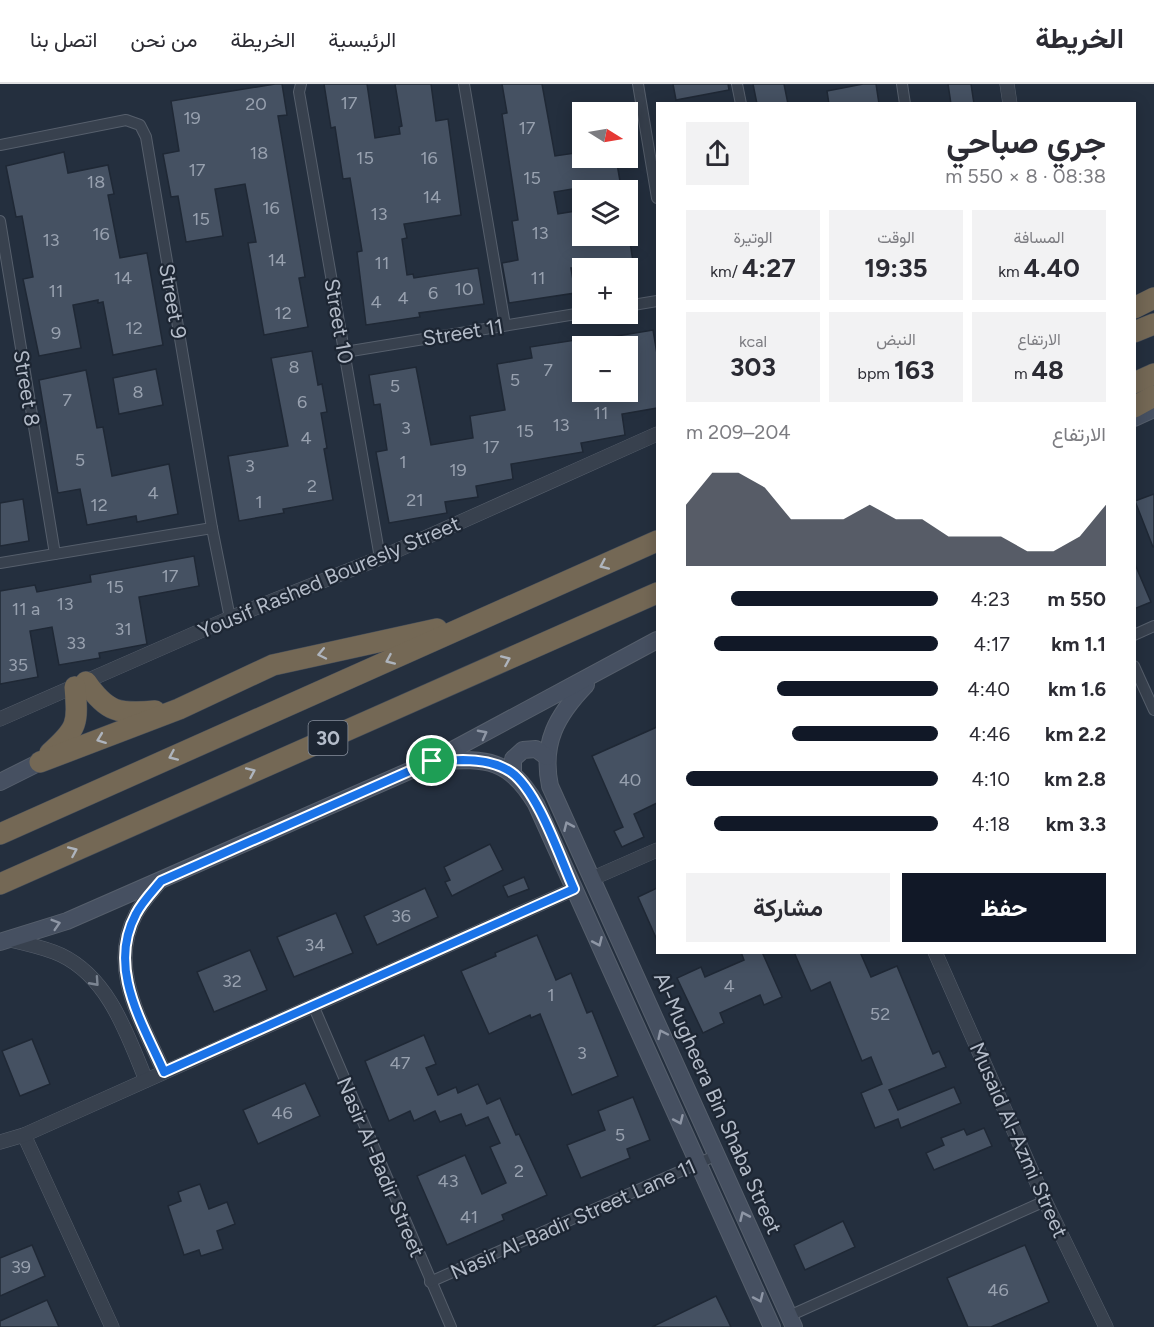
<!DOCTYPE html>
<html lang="ar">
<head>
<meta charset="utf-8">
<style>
	body { margin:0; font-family:Figtree,Vazirmatn,sans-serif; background:#f2f2f3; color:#2b2b33; direction:rtl; height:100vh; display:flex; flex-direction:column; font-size:22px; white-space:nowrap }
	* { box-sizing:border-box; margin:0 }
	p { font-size:20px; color:#7c7c81 }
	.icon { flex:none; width:33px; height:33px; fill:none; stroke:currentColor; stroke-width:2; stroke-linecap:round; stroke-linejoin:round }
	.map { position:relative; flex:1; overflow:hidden; direction:ltr }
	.sheet { position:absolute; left:656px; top:18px; width:480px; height:852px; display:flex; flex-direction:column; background:#fff; border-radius:0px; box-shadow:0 3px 15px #0003; direction:rtl }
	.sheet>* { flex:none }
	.needle { width:39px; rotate:101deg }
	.buttons { position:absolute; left:572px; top:18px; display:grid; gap:12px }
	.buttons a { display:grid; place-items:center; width:66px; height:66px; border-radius:0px; background:#fff; box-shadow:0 3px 15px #0003; font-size:30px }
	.pin { position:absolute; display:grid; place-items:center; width:51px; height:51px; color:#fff; margin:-26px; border:3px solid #fff; border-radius:50%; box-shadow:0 2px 6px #0007 }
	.round { display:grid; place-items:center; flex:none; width:63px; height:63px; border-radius:0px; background:#f2f2f3 }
	.head { display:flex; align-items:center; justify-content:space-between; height:102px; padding:0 30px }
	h1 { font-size:33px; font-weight:700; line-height:45px }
	.stats { display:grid; grid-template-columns:repeat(3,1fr); gap:9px; height:102px; padding:6px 30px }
	.stats div { display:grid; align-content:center; border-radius:0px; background:#f2f2f3; text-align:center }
	.stats b { font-size:26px; font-weight:700 }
	.stats small { font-size:16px; font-weight:400 }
	.stats p { font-size:16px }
	.chart { height:168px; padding:12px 30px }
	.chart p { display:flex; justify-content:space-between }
	.chart svg { width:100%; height:108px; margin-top:6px; fill:#111827; opacity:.7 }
	.primary-button { display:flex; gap:12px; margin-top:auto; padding:12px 30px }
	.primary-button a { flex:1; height:69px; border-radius:0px; background:#111827; color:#fff; font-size:24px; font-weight:700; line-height:69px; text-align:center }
	.primary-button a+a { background:#f2f2f3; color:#2b2b33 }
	ul { padding:0 30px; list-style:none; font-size:20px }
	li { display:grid; grid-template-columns:96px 72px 1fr; align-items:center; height:45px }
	li i { height:15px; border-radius:8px; background:#111827 }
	header { display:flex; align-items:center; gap:36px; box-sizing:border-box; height:84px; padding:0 30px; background:#fff; border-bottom:2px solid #e1e1e2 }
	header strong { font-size:28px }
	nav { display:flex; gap:33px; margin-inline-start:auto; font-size:21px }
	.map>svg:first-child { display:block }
	.building { fill:#455162; stroke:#1f2835; stroke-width:1.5 }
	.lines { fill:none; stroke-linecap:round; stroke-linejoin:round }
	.minor-casing { stroke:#565f6c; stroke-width:12 }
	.tertiary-casing { stroke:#565f6c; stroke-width:15 }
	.secondary-casing { stroke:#565f6c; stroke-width:18 }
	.motorway-casing { stroke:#434c59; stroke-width:22 }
	.minor { stroke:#38414e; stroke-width:10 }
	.tertiary { stroke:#38414e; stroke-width:14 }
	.secondary { stroke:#465061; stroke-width:16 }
	.motorway { stroke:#746855; stroke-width:21 }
	.oneway { stroke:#aeb4bd }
	.oneway2 { stroke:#8e96a5 }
	.oneway3 { stroke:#7c8592 }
	.route-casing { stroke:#fff; stroke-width:12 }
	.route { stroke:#1a73e8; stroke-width:8 }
	.labels { text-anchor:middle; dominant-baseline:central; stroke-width:4.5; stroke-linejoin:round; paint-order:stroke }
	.number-label { font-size:18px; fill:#98a1af }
	.shield { fill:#1d2633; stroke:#878f9c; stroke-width:1.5 }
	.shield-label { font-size:20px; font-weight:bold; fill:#b4bcc9 }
	.street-label { font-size:21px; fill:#b4bcc9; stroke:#1d2633 }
</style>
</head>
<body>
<header>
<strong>الخريطة</strong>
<nav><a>الرئيسية</a><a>الخريطة</a><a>من نحن</a><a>اتصل بنا</a></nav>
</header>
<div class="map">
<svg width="1154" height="1243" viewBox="0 0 1154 1243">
	<rect width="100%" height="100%" fill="#242f3e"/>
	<!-- building -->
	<g class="building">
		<path d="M275,0H282L287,31L278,32L305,193L299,194L308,243L264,251L248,159L256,158L245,100L215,105L223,152L186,158L178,112L171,113L163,70L179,67L171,17Z"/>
		<path d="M324,0H367L375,54L400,50L399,43L402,42L395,0H431L436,37L448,35L461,131L404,140L407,154L402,155L407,191L413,190L414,194L478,184L484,220L419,229L420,233L366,241L357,168L362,167L350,94L343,95L335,43L331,44Z"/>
		<path d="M502,0H542L555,72L582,68V74H616L620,97L554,108L558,130L582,126V152H629L634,184H571L575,209L509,219L502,179L518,176L512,137L518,136L502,30L507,29Z"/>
		<path d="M673,0H728L729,6L676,16Z"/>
		<path d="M753,0H784L788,20H757Z"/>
		<path d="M863,0H876L879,20H829L827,7Z"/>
		<path d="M948,0H971L974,20H951Z"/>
		<path d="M64,68L68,89L108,81L114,110L108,111L120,174L147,169L163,261L113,271L103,218L98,219V216L73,221L81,264L39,272L23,195L33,193L22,132L16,133L6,82Z"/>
		<path d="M653,246L657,270V324L622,330L625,351L581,359L583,368L511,380L513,395L476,402L478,413L445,418L447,429L389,439L376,368L387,366L380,320L374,321L369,291L416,283L431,361L473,354L470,332L505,326L497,280L532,274L530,263L582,255V308H627V262H593V256Z"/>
		<path d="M312,267L318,301L322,300L327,328L321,329L327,364L324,365L333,416L283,425L284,429L239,437L228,372L288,362L271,274Z"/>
		<path d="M156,285L163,321L119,330L113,294Z"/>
		<path d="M86,286L97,344L103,343L112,392L169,380L178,430L137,438L136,432L87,441L80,405L58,409L39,296Z"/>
		<path d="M1154,410V463H1153L1135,417Z"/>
		<path d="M23,415L29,457L0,462V419Z"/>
		<path d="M194,472L199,502L139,513L147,560L99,569L100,574L59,581L52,543L30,547L38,593L0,600V507L35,501L37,508L91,498L90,491Z"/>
		<path d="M1134,478L1151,518L1134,525Z"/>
		<path d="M657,643V719L634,730L644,753L622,763L614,747L623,743L592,672Z"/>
		<path d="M490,760L503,786L452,812L445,798L450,796L444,783Z"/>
		<path d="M524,793L529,805L508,813L503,802Z"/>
		<path d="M425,804L438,833L377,861L364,832Z"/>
		<path d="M657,804V856L638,813Z"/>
		<path d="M336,829L353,869L294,893L277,853Z"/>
		<path d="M537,851L556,896L571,889L587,929L592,927L618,992L572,1011L540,930L531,934L530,931L489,950L461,887L496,872L495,869Z"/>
		<path d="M250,866L267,906L214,928L197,888Z"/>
		<path d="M741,868H762L782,913L764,921L760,911L720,929L724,939L703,949L677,894L701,883L705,893L744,876Z"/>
		<path d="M794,868H860L871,893L897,882L933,970L939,967L946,983L889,1006L898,1026L954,1003L961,1019L901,1044L898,1035L875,1044L861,1009L882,1000L871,973L862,977L830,898L811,907Z"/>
		<path d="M424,951L436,980L426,984L438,1011L456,1003L458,1009L478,1000L487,1020L500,1014L516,1051L519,1050L547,1111L502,1131L504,1136L447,1161L417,1092L465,1071L482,1110L506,1099L490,1063L500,1059L488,1033L466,1042L461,1030L440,1038L435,1027L414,1037L410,1027L389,1037L365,977Z"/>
		<path d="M32,955L50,1000L20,1012L2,967Z"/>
		<path d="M305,999L320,1032L258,1060L243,1026Z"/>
		<path d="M633,1013L650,1056L627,1065L630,1074L581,1094L567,1061L605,1046L598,1027Z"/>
		<path d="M984,1044L992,1062L934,1086L926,1069L944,1061L941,1054L964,1045L967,1051Z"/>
		<path d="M200,1100L209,1125L227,1118L235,1140L217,1147L223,1165L201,1172L199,1166L184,1171L168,1122L181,1117L178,1108Z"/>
		<path d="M843,1137L855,1163L805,1186L794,1161Z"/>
		<path d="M32,1161L45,1192L0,1212V1174Z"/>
		<path d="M1025,1161L1049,1218L991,1243H968L947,1194Z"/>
		<path d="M716,1212L731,1243H652Z"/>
		<path d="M47,1216L59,1243H0V1237Z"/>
	</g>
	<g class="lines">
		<defs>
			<g id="minor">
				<path d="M301,0L299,8L380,474"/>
				<path d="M464,0L505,241"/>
				<path d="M638,0L657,114"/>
				<path d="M737,0L741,20"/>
				<path d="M902,0L905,20"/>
				<path d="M0,61L126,36L140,41L146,53L212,444L230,534"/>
				<path d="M0,137L55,470"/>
				<path d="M627,222L657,217"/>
				<path d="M345,268L582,229"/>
				<path d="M0,479L212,444"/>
				<path d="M1134,551L1154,542"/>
				<path d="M1134,582L1154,626"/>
				<path d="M313,921L451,1243"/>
				<path d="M430,1198L717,1071"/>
				<path d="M789,1232L1045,1117"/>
			</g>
			<g id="tertiary">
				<path d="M1007,0L1010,20"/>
				<path d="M0,635L230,534L380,474L657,350"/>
				<path d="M591,795L657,766"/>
				<path d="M161,797C153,807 142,818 136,830C107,884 142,938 164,988"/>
				<path d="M7,855C25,860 44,863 61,871C109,894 127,950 146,996"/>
				<path d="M935,868L1045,1117L1106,1243"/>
				<path d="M24,1051L112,1243"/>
				<path d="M0,1058L24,1051L574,805"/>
			</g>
			<g id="secondary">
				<path d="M1134,334L1154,325"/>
				<path d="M586,601C557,631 541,659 550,702L794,1243"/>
				<path d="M436,677C486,675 508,673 536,720L772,1243"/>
				<path d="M513,689V675L523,666L536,665L547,673"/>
				<path d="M0,698L40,678"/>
				<path d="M0,858L67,837L432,677L657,556"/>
			</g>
			<g id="motorway">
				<path d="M1134,224L1154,214"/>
				<path d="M1134,248L1154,240"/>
				<path d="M1134,299L1154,290"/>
				<path d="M1134,323L1154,312"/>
				<path d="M86,598C107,629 119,630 155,627"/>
				<path d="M50,669C78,644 78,640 75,603"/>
				<path d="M40,678L179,625L273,581L437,545"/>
				<path d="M0,750L657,457"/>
				<path d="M0,800L657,509"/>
			</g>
		</defs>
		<!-- minor casing -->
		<use href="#minor" class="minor-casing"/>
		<!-- tertiary casing -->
		<use href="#tertiary" class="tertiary-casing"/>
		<!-- secondary casing -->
		<use href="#secondary" class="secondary-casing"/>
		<!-- motorway casing -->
		<use href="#motorway" class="motorway-casing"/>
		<!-- minor -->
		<use href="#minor" class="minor"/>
		<!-- tertiary -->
		<use href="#tertiary" class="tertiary"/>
		<!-- secondary -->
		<use href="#secondary" class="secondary"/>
		<!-- motorway -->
		<use href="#motorway" class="motorway"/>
	</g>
	<!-- one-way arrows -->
	<defs><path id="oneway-chevron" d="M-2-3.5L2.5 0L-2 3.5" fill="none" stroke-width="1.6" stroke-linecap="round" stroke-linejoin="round" transform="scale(1.5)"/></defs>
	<g class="oneway">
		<use href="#oneway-chevron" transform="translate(604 481) rotate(156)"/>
		<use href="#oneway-chevron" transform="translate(322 570) rotate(168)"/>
		<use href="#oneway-chevron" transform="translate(390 576) rotate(156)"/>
		<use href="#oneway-chevron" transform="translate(506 576) rotate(-24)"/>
		<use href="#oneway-chevron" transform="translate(101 655) rotate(159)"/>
		<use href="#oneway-chevron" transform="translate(173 672) rotate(156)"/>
		<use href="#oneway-chevron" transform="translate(251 688) rotate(-24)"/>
		<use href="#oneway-chevron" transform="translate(73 767) rotate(-24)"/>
	</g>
	<g class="oneway2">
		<use href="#oneway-chevron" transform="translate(483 650) rotate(-28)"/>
		<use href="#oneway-chevron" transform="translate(568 742) rotate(-114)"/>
		<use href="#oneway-chevron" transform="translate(56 840) rotate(-17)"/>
		<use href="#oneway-chevron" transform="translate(598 858) rotate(66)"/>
		<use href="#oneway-chevron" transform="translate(662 950) rotate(-115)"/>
		<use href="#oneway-chevron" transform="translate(679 1036) rotate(66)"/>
		<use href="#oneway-chevron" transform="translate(744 1132) rotate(-114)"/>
		<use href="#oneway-chevron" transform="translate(759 1214) rotate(66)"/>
	</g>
	<use class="oneway3" href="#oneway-chevron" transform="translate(95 898) rotate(48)"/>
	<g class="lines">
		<defs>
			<path id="route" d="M463,676C480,676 496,678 511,688C538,707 560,774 574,805L164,988C142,938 107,884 136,830C142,818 153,807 161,797L432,677Z"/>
		</defs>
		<!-- route casing -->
		<use href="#route" class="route-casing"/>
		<!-- route -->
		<use href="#route" class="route"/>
	</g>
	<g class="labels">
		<!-- number labels -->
		<g class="number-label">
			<text x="349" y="19">17</text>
			<text x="256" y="20">20</text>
			<text x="192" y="34">19</text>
			<text x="527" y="44">17</text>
			<text x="259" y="69">18</text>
			<text x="365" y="74">15</text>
			<text x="429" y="74">16</text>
			<text x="197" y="86">17</text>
			<text x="532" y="94">15</text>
			<text x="96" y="98">18</text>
			<text x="432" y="113">14</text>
			<text x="271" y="124">16</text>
			<text x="379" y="130">13</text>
			<text x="201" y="135">15</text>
			<text x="540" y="149">13</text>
			<text x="101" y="150">16</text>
			<text x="51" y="156">13</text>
			<text x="277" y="176">14</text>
			<text x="382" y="179">11</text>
			<text x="123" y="194">14</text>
			<text x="538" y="194">11</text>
			<text x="464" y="205">10</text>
			<text x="56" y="207">11</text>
			<text x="433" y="209">6</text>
			<text x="403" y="214">4</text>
			<text x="376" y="218">4</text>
			<text x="283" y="229">12</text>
			<text x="134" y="244">12</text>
			<text x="56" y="249">9</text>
			<text x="294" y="283">8</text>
			<text x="548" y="286">7</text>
			<text x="515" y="296">5</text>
			<text x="395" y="302">5</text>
			<text x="138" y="308">8</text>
			<text x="67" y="316">7</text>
			<text x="302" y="318">6</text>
			<text x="601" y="329">11</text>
			<text x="561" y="341">13</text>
			<text x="406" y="344">3</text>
			<text x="525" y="347">15</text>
			<text x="306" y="354">4</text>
			<text x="491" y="363">17</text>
			<text x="80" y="376">5</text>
			<text x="403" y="378">1</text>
			<text x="250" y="382">3</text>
			<text x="458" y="386">19</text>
			<text x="312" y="402">2</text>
			<text x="153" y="409">4</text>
			<text x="415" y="416">21</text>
			<text x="259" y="418">1</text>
			<text x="99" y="421">12</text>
			<text x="170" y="492">17</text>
			<text x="115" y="503">15</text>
			<text x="65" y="520">13</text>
			<text x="26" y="525">11 a</text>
			<text x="123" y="545">31</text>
			<text x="76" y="559">33</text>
			<text x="18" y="581">35</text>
			<text x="630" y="696">40</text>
			<text x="401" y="832">36</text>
			<text x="315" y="861">34</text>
			<text x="232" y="897">32</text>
			<text x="729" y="902">4</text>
			<text x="551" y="911">1</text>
			<text x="880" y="930">52</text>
			<text x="582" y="969">3</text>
			<text x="400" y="979">47</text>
			<text x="282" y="1029">46</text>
			<text x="620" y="1051">5</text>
			<text x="519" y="1087">2</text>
			<text x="448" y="1097">43</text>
			<text x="469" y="1133">41</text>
			<text x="21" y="1183">39</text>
			<text x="998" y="1206">46</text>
		</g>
		<!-- shield labels -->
		<rect class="shield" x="308.5" y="637" width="39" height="34" rx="4.5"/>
		<g class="shield-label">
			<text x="328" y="654">30</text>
		</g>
		<!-- street labels -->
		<g class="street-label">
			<text transform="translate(173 217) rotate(80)">Street 9</text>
			<text transform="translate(339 237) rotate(80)">Street 10</text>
			<text transform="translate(463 248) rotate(-9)">Street 11</text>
			<text transform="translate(27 304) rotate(81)">Street 8</text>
			<text transform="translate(329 493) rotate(-23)">Yousif Rashed Bouresly Street</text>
			<text transform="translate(718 1019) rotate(66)">Al-Mugheera Bin Shaba Street</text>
			<text transform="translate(1019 1056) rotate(66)">Musaid Al-Azmi Street</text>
			<text transform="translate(381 1083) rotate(67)">Nasir Al-Badir Street</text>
			<text transform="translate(573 1135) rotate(-24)">Nasir Al-Badir Street Lane 11</text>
		</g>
	</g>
</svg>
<div class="buttons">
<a><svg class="needle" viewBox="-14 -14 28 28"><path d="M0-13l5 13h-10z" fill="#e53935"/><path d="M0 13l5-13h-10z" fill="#7c7c81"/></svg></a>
<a><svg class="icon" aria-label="layers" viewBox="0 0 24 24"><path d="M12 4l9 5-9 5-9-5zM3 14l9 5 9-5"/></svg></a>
<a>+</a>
<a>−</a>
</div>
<div class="pin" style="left:432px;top:677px;background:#1e9e55"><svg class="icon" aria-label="arrive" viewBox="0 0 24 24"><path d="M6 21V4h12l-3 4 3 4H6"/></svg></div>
<section class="sheet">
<div class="head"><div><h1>جري صباحي</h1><p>08:38 · 8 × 550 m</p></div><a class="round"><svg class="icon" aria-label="share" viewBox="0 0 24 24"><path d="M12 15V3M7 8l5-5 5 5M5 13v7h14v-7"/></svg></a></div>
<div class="stats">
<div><p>المسافة</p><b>4.40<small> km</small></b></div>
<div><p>الوقت</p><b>19:35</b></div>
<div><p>الوتيرة</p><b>4:27<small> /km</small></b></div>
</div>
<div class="stats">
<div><p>الارتفاع</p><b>48<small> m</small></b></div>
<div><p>النبض</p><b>163<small> bpm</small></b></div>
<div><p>kcal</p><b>303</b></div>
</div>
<div class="chart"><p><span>الارتفاع</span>204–209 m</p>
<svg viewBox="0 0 160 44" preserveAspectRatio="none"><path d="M0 44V19L10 6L20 6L30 12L40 25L50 25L60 25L70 19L80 25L90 25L100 32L110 32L120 32L130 38L140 38L150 32L160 19V44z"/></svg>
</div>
<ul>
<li><b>550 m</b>4:23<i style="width:82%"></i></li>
<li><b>1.1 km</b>4:17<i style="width:89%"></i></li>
<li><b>1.6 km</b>4:40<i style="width:64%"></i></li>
<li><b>2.2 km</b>4:46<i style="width:58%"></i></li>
<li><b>2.8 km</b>4:10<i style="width:100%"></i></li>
<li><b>3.3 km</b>4:18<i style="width:89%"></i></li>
</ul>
<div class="primary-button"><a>حفظ</a><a>مشاركة</a></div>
</section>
</div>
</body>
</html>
